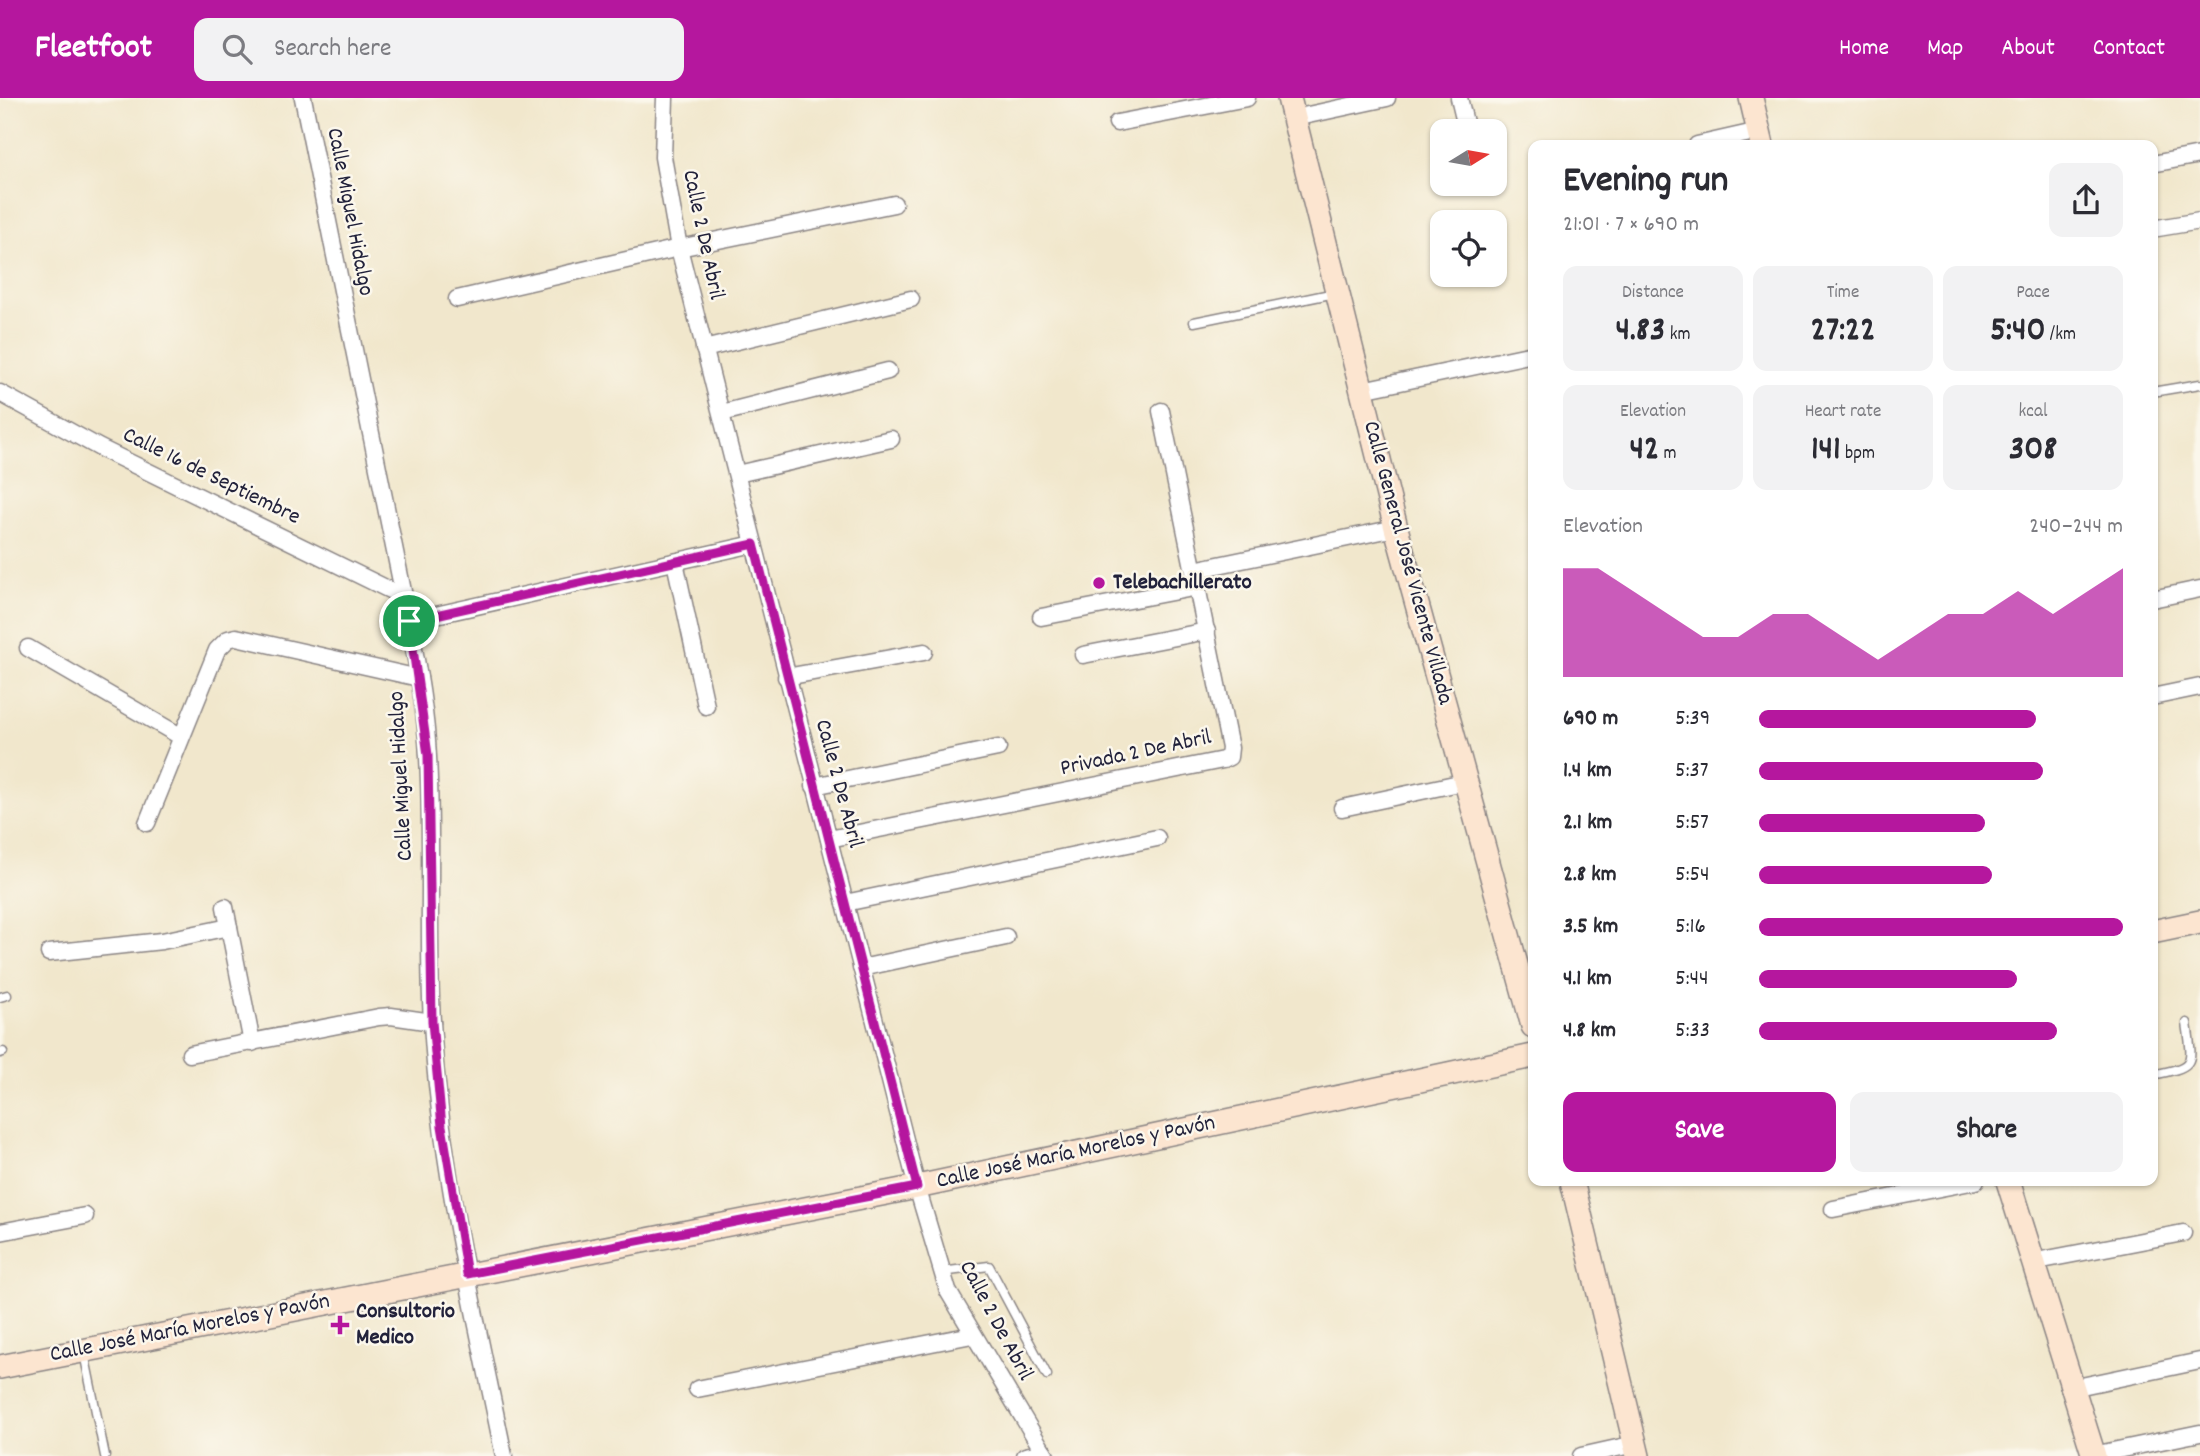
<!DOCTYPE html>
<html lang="en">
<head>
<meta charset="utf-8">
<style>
	body { margin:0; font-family:Dekko,sans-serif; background:#f2f2f3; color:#2b2b33; height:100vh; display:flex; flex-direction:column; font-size:26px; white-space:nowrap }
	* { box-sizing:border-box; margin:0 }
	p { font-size:23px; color:#7c7c81 }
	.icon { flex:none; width:38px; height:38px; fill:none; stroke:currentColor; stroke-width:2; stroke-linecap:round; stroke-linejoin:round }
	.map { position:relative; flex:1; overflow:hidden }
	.details { position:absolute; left:1528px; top:42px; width:630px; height:1046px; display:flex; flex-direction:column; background:#fff; border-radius:14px; box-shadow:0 2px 5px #0004 }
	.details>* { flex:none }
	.needle { width:46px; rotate:79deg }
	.tools { position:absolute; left:1430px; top:21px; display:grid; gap:14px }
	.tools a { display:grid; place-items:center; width:77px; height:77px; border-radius:14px; background:#fff; box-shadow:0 2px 5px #0004; font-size:35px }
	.pin { position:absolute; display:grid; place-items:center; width:60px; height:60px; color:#fff; margin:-30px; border:4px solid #fff; border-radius:50%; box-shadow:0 2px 7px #0007 }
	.round { display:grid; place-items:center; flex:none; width:74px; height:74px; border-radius:14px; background:#f2f2f3 }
	.headline { display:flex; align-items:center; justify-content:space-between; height:119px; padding:0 35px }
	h1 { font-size:38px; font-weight:800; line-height:52px }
	.metrics { display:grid; grid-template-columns:repeat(3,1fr); gap:10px; height:119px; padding:7px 35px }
	.metrics div { display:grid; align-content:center; border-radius:14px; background:#f2f2f3; text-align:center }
	.metrics b { font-size:35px; font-weight:800 }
	.metrics small { font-size:19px; font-weight:400 }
	.metrics p { font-size:19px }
	.chart { height:196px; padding:14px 35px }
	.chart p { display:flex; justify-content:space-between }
	.chart svg { width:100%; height:126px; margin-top:7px; fill:#b5179e; opacity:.7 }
	.primary-button { display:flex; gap:14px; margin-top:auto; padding:14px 35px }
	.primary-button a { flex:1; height:80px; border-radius:14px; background:#b5179e; color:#fff; font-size:28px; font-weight:800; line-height:80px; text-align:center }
	.primary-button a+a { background:#f2f2f3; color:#2b2b33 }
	ul { padding:0 35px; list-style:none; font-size:23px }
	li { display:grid; grid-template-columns:112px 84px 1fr; align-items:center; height:52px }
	li i { height:18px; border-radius:9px; background:#b5179e }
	header { display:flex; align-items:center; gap:42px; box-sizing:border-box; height:98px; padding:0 35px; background:#b5179e; color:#fff }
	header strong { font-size:33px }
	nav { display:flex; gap:38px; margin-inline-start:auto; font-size:24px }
	.search { width:490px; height:63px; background:#f2f2f3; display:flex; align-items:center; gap:18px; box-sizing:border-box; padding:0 24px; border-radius:14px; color:#7c7c81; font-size:26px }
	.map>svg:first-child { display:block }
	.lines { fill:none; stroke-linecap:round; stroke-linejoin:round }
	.lane-casing { stroke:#8a8484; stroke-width:11 }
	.street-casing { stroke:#8a8484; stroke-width:19 }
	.secondary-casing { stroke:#8a8484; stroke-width:26 }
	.lane { stroke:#fff; stroke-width:8 }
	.street { stroke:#fff; stroke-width:16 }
	.secondary { stroke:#fce5d0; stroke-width:23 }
	.route-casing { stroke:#fff; stroke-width:14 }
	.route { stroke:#b5179e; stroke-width:9 }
	.poi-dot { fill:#b5179e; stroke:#fbf7ec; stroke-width:2.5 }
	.labels { text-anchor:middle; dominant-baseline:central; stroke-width:5; stroke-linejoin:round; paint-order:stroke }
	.street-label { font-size:23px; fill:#22223b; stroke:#fbf7ec }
	.poi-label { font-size:23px; font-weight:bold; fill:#22223b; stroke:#fbf7ec; text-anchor:start }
</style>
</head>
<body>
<header>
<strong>Fleetfoot</strong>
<div class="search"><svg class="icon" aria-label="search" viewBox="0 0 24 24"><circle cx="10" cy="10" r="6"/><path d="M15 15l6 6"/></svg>Search here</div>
<nav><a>Home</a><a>Map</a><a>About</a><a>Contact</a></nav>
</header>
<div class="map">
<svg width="2200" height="1358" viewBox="0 0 2200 1358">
	<rect width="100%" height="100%" fill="#fbf7ec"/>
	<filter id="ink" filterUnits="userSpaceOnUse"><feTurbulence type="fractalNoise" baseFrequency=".0143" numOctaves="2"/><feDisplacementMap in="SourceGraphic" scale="14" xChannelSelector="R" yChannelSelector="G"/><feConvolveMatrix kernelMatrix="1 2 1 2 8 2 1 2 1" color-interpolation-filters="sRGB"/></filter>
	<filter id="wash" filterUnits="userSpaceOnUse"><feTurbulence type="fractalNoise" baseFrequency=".00686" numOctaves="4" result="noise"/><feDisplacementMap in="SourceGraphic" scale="28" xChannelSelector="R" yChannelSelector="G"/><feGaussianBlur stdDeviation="1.57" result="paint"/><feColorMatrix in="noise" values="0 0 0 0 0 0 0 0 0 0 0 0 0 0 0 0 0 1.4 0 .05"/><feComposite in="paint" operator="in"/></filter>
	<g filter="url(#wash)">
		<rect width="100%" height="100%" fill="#f1e7cc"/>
	</g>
	<g filter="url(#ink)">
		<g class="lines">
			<defs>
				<g id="lane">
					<path d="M1194,224L1335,195"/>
					<path d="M2152,294L2200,286"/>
					<path d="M0,899L7,897"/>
					<path d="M0,955L3,954"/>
					<path d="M2152,977C2196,968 2193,968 2187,925"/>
					<path d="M941,1174L989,1168L1047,1277"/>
					<path d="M84,1255L105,1358"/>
				</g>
				<g id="street">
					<path d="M303,0L409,523C417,567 426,613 428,659C433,747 427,836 432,924C440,1070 475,1215 504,1358"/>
					<path d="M665,0L663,59L679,150L917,1089L948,1193L1046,1358"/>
					<path d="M1459,0L1467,33"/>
					<path d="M1294,20L1387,0"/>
					<path d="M1117,25L1247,0"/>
					<path d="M1697,47L1759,33"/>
					<path d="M2152,66L2200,57"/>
					<path d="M2152,131L2200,123"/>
					<path d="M457,201L679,150L894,106"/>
					<path d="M704,251L911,201"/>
					<path d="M1362,292L1533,256"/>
					<path d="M0,295L100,350L404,499"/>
					<path d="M722,315L888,273"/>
					<path d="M737,376L891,341"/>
					<path d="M675,464L706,608"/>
					<path d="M1194,472L1396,430"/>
					<path d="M2152,501L2200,491"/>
					<path d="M1041,519L1198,489"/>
					<path d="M409,523L754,446"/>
					<path d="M28,550L180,638"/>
					<path d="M1083,557L1207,533"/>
					<path d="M786,579L924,554"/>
					<path d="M2152,599L2200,589"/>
					<path d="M814,688L998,650"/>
					<path d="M1342,710L1464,684"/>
					<path d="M147,725L217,552L228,541L236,539L419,580"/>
					<path d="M829,741L1223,662L1229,659L1230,650L1161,313"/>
					<path d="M845,805L1157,740"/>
					<path d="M225,809L252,945"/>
					<path d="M49,855L162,843L229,829"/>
					<path d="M861,870L1006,839"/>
					<path d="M190,956L379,919L391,918L432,924"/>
					<path d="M1833,1111L1976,1083"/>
					<path d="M0,1134L85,1118"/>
					<path d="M2032,1164L2183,1135"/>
					<path d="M2072,1290L2200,1263"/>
					<path d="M697,1291L972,1237"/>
					<path d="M2093,1357L2200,1335"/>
					<path d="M1025,1358L1044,1354"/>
					<path d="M1581,1358L1635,1346"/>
				</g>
				<g id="secondary">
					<path d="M1289,0L1396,430L1533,928"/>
					<path d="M1751,0L1762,47"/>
					<path d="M2152,834L2200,824"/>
					<path d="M1572,1083L1638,1358"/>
					<path d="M2008,1083L2094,1358"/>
					<path d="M0,1269L917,1089L1533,958"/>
				</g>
			</defs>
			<!-- lane casing -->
			<use href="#lane" class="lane-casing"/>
			<!-- street casing -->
			<use href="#street" class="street-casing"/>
			<!-- secondary casing -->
			<use href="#secondary" class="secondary-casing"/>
			<!-- lane -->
			<use href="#lane" class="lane"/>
			<!-- street -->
			<use href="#street" class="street"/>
			<!-- secondary -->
			<use href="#secondary" class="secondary"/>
		</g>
	</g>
	<g class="lines" filter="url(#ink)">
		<defs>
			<path id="route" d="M754,446L917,1089L467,1176L442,1028L432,924L428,657L409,523Z"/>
		</defs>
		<!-- route casing -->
		<use href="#route" class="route-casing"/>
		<!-- route -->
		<use href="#route" class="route"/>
	</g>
	<!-- markers -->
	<g class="poi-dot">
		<circle cx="1099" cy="485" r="7"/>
		<path d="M336.5 1216.5h7v7h7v7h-7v7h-7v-7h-7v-7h7z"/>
	</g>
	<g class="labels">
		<!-- street labels -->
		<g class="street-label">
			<text transform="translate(349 114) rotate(79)">Calle Miguel Hidalgo</text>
			<text transform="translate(702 137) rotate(78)">Calle 2 De Abril</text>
			<text transform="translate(211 379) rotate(26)">Calle 16 de Septiembre</text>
			<text transform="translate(1407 465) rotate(75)">Calle General José Vicente Villada</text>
			<text transform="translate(1136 656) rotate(-12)">Privada 2 De Abril</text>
			<text transform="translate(402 678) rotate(-93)">Calle Miguel Hidalgo</text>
			<text transform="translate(838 686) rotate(75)">Calle 2 De Abril</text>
			<text transform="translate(1076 1055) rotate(-12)">Calle José María Morelos y Pavón</text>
			<text transform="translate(995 1223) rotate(62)">Calle 2 De Abril</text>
			<text transform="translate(190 1231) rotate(-11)">Calle José María Morelos y Pavón</text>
		</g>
		<!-- poi labels -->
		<g class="poi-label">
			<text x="1113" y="485">Telebachillerato</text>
			<text x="356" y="1214">Consultorio<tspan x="356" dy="26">Medico</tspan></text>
		</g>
	</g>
</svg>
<div class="tools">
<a><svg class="needle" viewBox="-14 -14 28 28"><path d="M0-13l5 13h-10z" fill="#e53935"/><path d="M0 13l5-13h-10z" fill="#7c7c81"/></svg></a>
<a><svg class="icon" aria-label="locate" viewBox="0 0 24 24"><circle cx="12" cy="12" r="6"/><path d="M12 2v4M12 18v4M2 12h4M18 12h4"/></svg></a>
</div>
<div class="pin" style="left:409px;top:523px;background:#1e9e55"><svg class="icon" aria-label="arrive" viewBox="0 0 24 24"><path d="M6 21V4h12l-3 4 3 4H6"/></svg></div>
<section class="details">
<div class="headline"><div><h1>Evening run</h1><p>21:01 · 7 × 690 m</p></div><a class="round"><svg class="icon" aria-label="share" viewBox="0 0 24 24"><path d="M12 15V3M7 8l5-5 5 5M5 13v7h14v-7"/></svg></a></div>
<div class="metrics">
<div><p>Distance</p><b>4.83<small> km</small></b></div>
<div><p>Time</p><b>27:22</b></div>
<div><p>Pace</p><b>5:40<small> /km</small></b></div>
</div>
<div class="metrics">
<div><p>Elevation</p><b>42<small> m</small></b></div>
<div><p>Heart rate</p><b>141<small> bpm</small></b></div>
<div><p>kcal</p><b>308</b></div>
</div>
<div class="chart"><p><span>Elevation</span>240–244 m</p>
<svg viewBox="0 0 160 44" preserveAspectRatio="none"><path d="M0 44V6L10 6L20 14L30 22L40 30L50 30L60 22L70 22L80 30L90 38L100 30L110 22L120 22L130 14L140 22L150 14L160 6V44z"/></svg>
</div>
<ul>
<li><b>690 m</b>5:39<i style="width:76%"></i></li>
<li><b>1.4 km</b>5:37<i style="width:78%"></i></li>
<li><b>2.1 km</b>5:57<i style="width:62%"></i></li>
<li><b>2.8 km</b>5:54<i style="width:64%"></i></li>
<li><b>3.5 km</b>5:16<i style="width:100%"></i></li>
<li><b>4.1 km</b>5:44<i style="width:71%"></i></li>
<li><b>4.8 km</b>5:33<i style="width:82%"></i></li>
</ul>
<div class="primary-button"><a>Save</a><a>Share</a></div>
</section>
</div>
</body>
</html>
